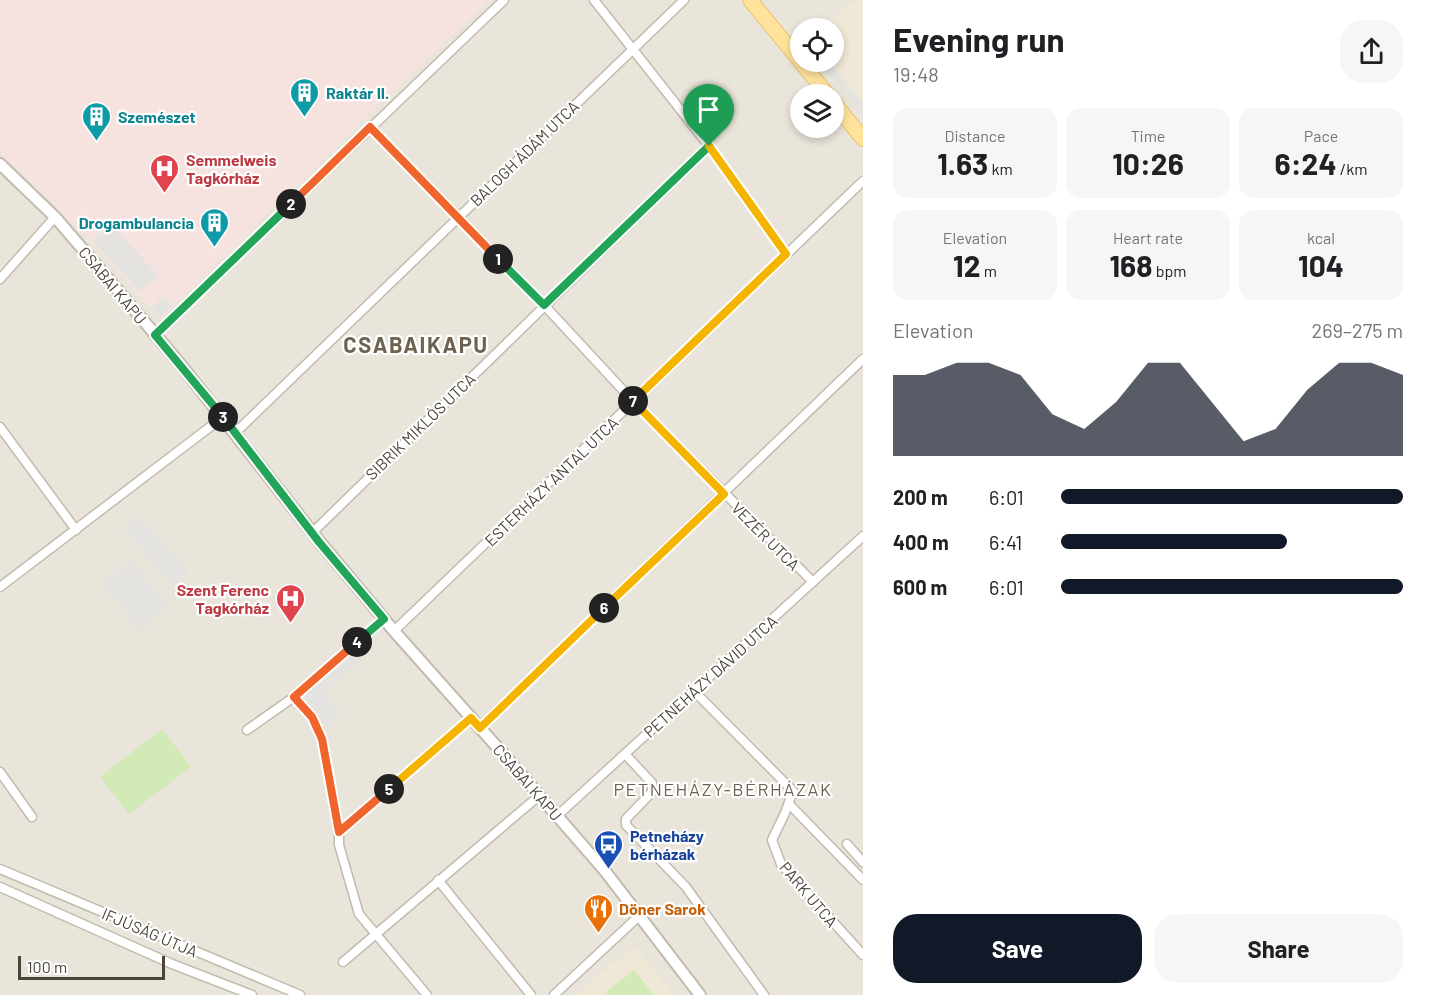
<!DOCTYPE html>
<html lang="en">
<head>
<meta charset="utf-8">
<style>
	body { margin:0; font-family:Barlow,sans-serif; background:#f6f6f6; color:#202124; height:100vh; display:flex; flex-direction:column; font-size:22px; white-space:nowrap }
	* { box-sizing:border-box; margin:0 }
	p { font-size:20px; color:#757577 }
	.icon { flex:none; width:33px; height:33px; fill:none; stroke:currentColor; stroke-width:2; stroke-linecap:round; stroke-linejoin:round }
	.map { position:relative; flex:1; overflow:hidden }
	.sheet { display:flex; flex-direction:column; background:#fff; width:570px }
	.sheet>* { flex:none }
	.tools { position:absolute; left:790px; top:18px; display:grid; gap:12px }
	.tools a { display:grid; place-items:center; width:54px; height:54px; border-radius:50%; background:#fff; box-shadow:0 3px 9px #0003; font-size:30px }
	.scale { position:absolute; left:18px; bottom:15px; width:147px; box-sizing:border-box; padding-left:6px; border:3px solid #4b4439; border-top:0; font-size:16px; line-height:21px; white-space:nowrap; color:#4b4439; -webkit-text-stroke:4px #fff; paint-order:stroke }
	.pin { position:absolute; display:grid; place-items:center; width:51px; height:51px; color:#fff; margin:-62px -26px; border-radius:50% 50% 50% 0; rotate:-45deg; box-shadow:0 0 6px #0007 }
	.pin .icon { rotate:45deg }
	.km { position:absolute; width:30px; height:30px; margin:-15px; border-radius:50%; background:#222; color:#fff; font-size:16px; line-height:30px; text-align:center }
	.round { display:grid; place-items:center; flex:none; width:63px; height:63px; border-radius:24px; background:#f6f6f6 }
	.headline { display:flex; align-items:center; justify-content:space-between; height:102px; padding:0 30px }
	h1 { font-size:33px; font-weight:700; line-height:45px }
	.figures { display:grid; grid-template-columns:repeat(3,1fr); gap:9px; height:102px; padding:6px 30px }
	.figures div { display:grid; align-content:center; border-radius:15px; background:#f6f6f6; text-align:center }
	.figures b { font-size:30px; font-weight:700 }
	.figures small { font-size:16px; font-weight:400 }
	.figures p { font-size:16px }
	.chart { height:168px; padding:12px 30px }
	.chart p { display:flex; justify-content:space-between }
	.chart svg { width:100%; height:108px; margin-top:6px; fill:#111827; opacity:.7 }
	.cta { display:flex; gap:12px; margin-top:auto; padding:12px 30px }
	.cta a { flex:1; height:69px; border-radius:24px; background:#111827; color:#fff; font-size:24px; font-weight:700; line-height:69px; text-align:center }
	.cta a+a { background:#f6f6f6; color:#202124 }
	ul { padding:0 30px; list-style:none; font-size:20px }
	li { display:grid; grid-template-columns:96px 72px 1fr; align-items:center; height:45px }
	li i { height:15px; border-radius:8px; background:#111827 }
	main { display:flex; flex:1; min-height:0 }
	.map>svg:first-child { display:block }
	.residential { fill:#eae5da; fill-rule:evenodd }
	.education { fill:#efe8d6 }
	.medical { fill:#f6e3e0 }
	.garden { fill:#d2eab5 }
	.parking { fill:#e5e3e0 }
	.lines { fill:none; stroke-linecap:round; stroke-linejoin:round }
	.minor-casing { stroke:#c2bbae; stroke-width:11 }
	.tertiary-casing { stroke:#c2bbae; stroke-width:14 }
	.primary-casing { stroke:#e6c16a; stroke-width:16 }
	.minor { stroke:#fff; stroke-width:8 }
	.tertiary { stroke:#fff; stroke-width:10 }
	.primary { stroke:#ffe39c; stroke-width:14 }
	.split-1-casing { stroke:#fff; stroke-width:12 }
	.split-2-casing { stroke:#fff; stroke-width:12 }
	.split-3-casing { stroke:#fff; stroke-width:12 }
	.split-4-casing { stroke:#fff; stroke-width:12 }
	.split-5-casing { stroke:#fff; stroke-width:12 }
	.split-6-casing { stroke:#fff; stroke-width:12 }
	.split-7-casing { stroke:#fff; stroke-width:12 }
	.split-8-casing { stroke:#fff; stroke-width:12 }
	.split-1 { stroke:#22a559; stroke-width:8 }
	.split-2 { stroke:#f0652b; stroke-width:8 }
	.split-3 { stroke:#22a559; stroke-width:8 }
	.split-4 { stroke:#22a559; stroke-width:8 }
	.split-5 { stroke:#f0652b; stroke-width:8 }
	.split-6 { stroke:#f5b400; stroke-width:8 }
	.split-7 { stroke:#f5b400; stroke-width:8 }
	.split-8 { stroke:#f5b400; stroke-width:8 }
	.labels { text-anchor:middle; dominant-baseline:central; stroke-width:4.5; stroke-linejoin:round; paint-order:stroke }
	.culture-label { font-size:16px; font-weight:bold; fill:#0d838f; stroke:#fff; text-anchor:start }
	.street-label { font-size:16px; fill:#4b4439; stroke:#fff }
	.health-label { font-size:16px; font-weight:bold; fill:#be3a42; stroke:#fff; text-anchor:start }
	.transit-label { font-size:16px; font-weight:bold; fill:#164399; stroke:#fff; text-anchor:start }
	.food-label { font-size:16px; font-weight:bold; fill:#c56008; stroke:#fff; text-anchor:start }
	.neighbourhood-label { font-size:18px; letter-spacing:1.5px; fill:#6e6250; stroke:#fff }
	.district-label { font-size:22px; font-weight:bold; letter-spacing:1.5px; fill:#6e6250; stroke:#fff }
</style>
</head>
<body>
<main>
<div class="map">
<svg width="863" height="995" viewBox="0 0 863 995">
	<rect width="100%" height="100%" fill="#f6f3ec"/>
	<!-- residential -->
	<path class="residential" d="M0,0H863V995H0ZM801,28H834V62H801ZM801,94H834V128H801Z"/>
	<!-- education -->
	<g class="education">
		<path d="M856,0H863V115L819,62H834V28H817Z"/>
		<path d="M634,946L674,995H574Z"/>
	</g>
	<!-- medical -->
	<path class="medical" d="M0,0H490L374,109L160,319L85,235L0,153Z"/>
	<!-- garden -->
	<g class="garden">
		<path d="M162,729L191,767L129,814L100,777Z"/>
		<path d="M634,970L654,995H608L606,992Z"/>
	</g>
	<!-- parking -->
	<g class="parking">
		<path d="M829,62L863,103V116L823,67Z"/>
		<path d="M110,223L158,275L140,292L92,240Z"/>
		<path d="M164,296L173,305L160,317L151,308Z"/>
		<path d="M141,516L189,573L173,587L125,530Z"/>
		<path d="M132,560L168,607L139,631L102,583Z"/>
		<path d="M365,645L371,651L323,691L342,714L327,726L303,696Z"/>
	</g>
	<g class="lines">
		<defs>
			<g id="minor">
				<path d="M594,0L709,146L786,254"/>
				<path d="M370,127L544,305L633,401L813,582"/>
				<path d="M0,279L55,217"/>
				<path d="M155,335L504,0"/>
				<path d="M0,427L76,530"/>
				<path d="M235,433L684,0"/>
				<path d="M313,532L709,146"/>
				<path d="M0,587L223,417"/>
				<path d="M394,631L863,181"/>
				<path d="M694,691L793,791L785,813L772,840L781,864L863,955"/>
				<path d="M294,697L312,717L322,739L339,832V845L359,914L427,995"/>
				<path d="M480,727L863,359"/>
				<path d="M247,730L294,697L384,619"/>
				<path d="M625,754L652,783V792L626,819V825L686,887L764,995"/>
				<path d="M0,772L32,817"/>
				<path d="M789,804L863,880"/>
				<path d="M557,816L863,536"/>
				<path d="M339,832L471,718"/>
				<path d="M847,844L863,862"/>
				<path d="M0,869L300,995"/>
				<path d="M438,880L531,995"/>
				<path d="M0,887L172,964L252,995"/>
				<path d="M343,962L540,795"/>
				<path d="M554,995L639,916"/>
			</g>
			<path id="tertiary" d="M0,164L55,217L104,274L181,365L319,541L394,631L513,765L605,871L700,995"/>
			<g id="primary">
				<path d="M750,0L827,94"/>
				<path d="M834,103L863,139"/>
			</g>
		</defs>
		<!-- minor casing -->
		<use href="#minor" class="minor-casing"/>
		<!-- tertiary casing -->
		<use href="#tertiary" class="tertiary-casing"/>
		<!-- primary casing -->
		<use href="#primary" class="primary-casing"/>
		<!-- minor -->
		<use href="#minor" class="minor"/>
		<!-- tertiary -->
		<use href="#tertiary" class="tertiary"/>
		<!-- primary -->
		<use href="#primary" class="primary"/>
	</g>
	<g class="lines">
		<defs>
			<path id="split-1" d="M498,259L544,305L709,146"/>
			<path id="split-2" d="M291,204L370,127L498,259"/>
			<path id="split-3" d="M223,417L155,335L291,204"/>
			<path id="split-4" d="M223,417L319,542L384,619L357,642"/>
			<path id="split-5" d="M357,642L294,697L312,717L322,739L339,832L389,789"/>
			<path id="split-6" d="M389,789L471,718L480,728L604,608"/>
			<path id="split-7" d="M604,608L724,494L633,401"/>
			<path id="split-8" d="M633,401L786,254L709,146"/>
		</defs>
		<!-- split-1 casing -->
		<use href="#split-1" class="split-1-casing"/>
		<!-- split-2 casing -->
		<use href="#split-2" class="split-2-casing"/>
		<!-- split-3 casing -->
		<use href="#split-3" class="split-3-casing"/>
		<!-- split-4 casing -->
		<use href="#split-4" class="split-4-casing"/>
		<!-- split-5 casing -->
		<use href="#split-5" class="split-5-casing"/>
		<!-- split-6 casing -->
		<use href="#split-6" class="split-6-casing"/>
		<!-- split-7 casing -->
		<use href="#split-7" class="split-7-casing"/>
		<!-- split-8 casing -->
		<use href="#split-8" class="split-8-casing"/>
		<!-- split-1 -->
		<use href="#split-1" class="split-1"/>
		<!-- split-2 -->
		<use href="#split-2" class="split-2"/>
		<!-- split-3 -->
		<use href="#split-3" class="split-3"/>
		<!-- split-4 -->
		<use href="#split-4" class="split-4"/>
		<!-- split-5 -->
		<use href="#split-5" class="split-5"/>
		<!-- split-6 -->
		<use href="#split-6" class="split-6"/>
		<!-- split-7 -->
		<use href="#split-7" class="split-7"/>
		<!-- split-8 -->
		<use href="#split-8" class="split-8"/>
	</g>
	<!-- icons -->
	<defs>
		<symbol id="building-pin" viewBox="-11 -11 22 30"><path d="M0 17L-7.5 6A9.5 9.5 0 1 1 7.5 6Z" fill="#0f9aa8" stroke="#fff"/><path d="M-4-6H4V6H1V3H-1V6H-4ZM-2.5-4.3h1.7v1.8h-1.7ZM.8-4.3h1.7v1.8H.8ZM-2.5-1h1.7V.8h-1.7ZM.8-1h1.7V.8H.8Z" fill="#fff"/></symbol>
		<symbol id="hospital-pin" viewBox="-11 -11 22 30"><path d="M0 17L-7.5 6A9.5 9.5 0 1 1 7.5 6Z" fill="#e0444e" stroke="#fff"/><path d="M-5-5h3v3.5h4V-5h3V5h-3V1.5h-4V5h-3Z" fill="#fff"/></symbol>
		<symbol id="bus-pin" viewBox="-11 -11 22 30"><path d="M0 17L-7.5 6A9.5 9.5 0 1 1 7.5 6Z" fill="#1a4fb4" stroke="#fff"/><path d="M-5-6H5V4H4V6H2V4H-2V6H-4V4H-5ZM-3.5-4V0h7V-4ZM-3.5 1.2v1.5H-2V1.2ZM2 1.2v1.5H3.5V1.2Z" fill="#fff"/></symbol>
		<symbol id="restaurant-pin" viewBox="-11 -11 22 30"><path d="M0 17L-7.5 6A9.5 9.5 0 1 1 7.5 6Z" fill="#e8710a" stroke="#fff"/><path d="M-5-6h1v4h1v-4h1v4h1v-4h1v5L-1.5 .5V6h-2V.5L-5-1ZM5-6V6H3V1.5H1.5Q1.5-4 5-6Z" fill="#fff"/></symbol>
	</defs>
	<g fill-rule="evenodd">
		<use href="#building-pin" x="288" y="76" width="33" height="45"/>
		<use href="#building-pin" x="80" y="100" width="33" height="45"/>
		<use href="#hospital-pin" x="148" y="152" width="33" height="45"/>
		<use href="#building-pin" x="198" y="206" width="33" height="45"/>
		<use href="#hospital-pin" x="274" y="582" width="33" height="45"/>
		<use href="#bus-pin" x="592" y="828" width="33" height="45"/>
		<use href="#restaurant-pin" x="582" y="892" width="33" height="45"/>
	</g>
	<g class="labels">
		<!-- culture labels -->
		<g class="culture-label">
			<text x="326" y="92">Raktár II.</text>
			<text x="118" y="116">Szemészet</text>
			<text x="194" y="222" text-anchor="end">Drogambulancia</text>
		</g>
		<!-- street labels -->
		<g class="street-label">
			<text transform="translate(524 153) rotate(-44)">BALOGH ÁDÁM UTCA</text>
			<text transform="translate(113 285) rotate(50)">CSABAI KAPU</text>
			<text transform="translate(420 426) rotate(-44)">SIBRIK MIKLÓS UTCA</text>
			<text transform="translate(551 481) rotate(-44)">ESTERHÁZY ANTAL UTCA</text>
			<text transform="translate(766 536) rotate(45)">VEZÉR UTCA</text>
			<text transform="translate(710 676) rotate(-42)">PETNEHÁZY DÁVID UTCA</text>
			<text transform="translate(528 782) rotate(49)">CSABAI KAPU</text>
			<text transform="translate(809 894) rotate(50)">PARK UTCA</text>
			<text transform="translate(150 932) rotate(23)">IFJÚSÁG ÚTJA</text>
		</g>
		<!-- health labels -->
		<g class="health-label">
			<text x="186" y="159">Semmelweis<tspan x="186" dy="18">Tagkórház</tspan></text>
			<text x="269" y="589" text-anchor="end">Szent Ferenc<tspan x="269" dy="18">Tagkórház</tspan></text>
		</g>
		<!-- transit labels -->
		<g class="transit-label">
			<text x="630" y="835">Petneházy<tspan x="630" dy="18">bérházak</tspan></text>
		</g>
		<!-- food labels -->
		<g class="food-label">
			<text x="619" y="908">Döner Sarok</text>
		</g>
		<!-- neighbourhood labels -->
		<g class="neighbourhood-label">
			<text x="723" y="789">PETNEHÁZY-BÉRHÁZAK</text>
		</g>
		<!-- district labels -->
		<g class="district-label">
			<text x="416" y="344">CSABAIKAPU</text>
		</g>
	</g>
</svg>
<div class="tools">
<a><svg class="icon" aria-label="locate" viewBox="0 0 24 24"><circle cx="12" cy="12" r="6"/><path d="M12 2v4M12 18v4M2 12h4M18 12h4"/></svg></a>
<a><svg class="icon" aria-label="layers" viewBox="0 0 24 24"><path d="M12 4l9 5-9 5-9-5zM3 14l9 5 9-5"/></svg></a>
</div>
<div class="scale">100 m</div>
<div class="pin" style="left:709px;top:146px;background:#1e9e55"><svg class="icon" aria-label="arrive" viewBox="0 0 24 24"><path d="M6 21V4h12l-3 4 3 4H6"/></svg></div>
<b class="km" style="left:498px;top:259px">1</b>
<b class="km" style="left:291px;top:204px">2</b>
<b class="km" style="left:223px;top:417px">3</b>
<b class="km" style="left:357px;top:642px">4</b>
<b class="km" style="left:389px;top:789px">5</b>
<b class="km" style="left:604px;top:608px">6</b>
<b class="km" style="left:633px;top:401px">7</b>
</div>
<section class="sheet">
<div class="headline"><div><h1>Evening run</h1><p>19:48</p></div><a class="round"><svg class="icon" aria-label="share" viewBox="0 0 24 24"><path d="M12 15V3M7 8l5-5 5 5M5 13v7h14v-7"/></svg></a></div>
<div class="figures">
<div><p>Distance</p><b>1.63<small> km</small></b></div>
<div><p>Time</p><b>10:26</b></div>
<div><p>Pace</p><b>6:24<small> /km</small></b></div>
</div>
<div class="figures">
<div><p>Elevation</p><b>12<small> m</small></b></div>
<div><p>Heart rate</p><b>168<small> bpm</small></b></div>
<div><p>kcal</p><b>104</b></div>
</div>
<div class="chart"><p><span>Elevation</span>269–275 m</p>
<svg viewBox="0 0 160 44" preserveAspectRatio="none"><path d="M0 44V11L10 11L20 6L30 6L40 11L50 27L60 33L70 22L80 6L90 6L100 22L110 38L120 33L130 17L140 6L150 6L160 11V44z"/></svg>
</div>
<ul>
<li><b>200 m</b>6:01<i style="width:100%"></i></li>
<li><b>400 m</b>6:41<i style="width:66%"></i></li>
<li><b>600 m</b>6:01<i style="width:100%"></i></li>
</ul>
<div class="cta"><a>Save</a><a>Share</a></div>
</section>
</main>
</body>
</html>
